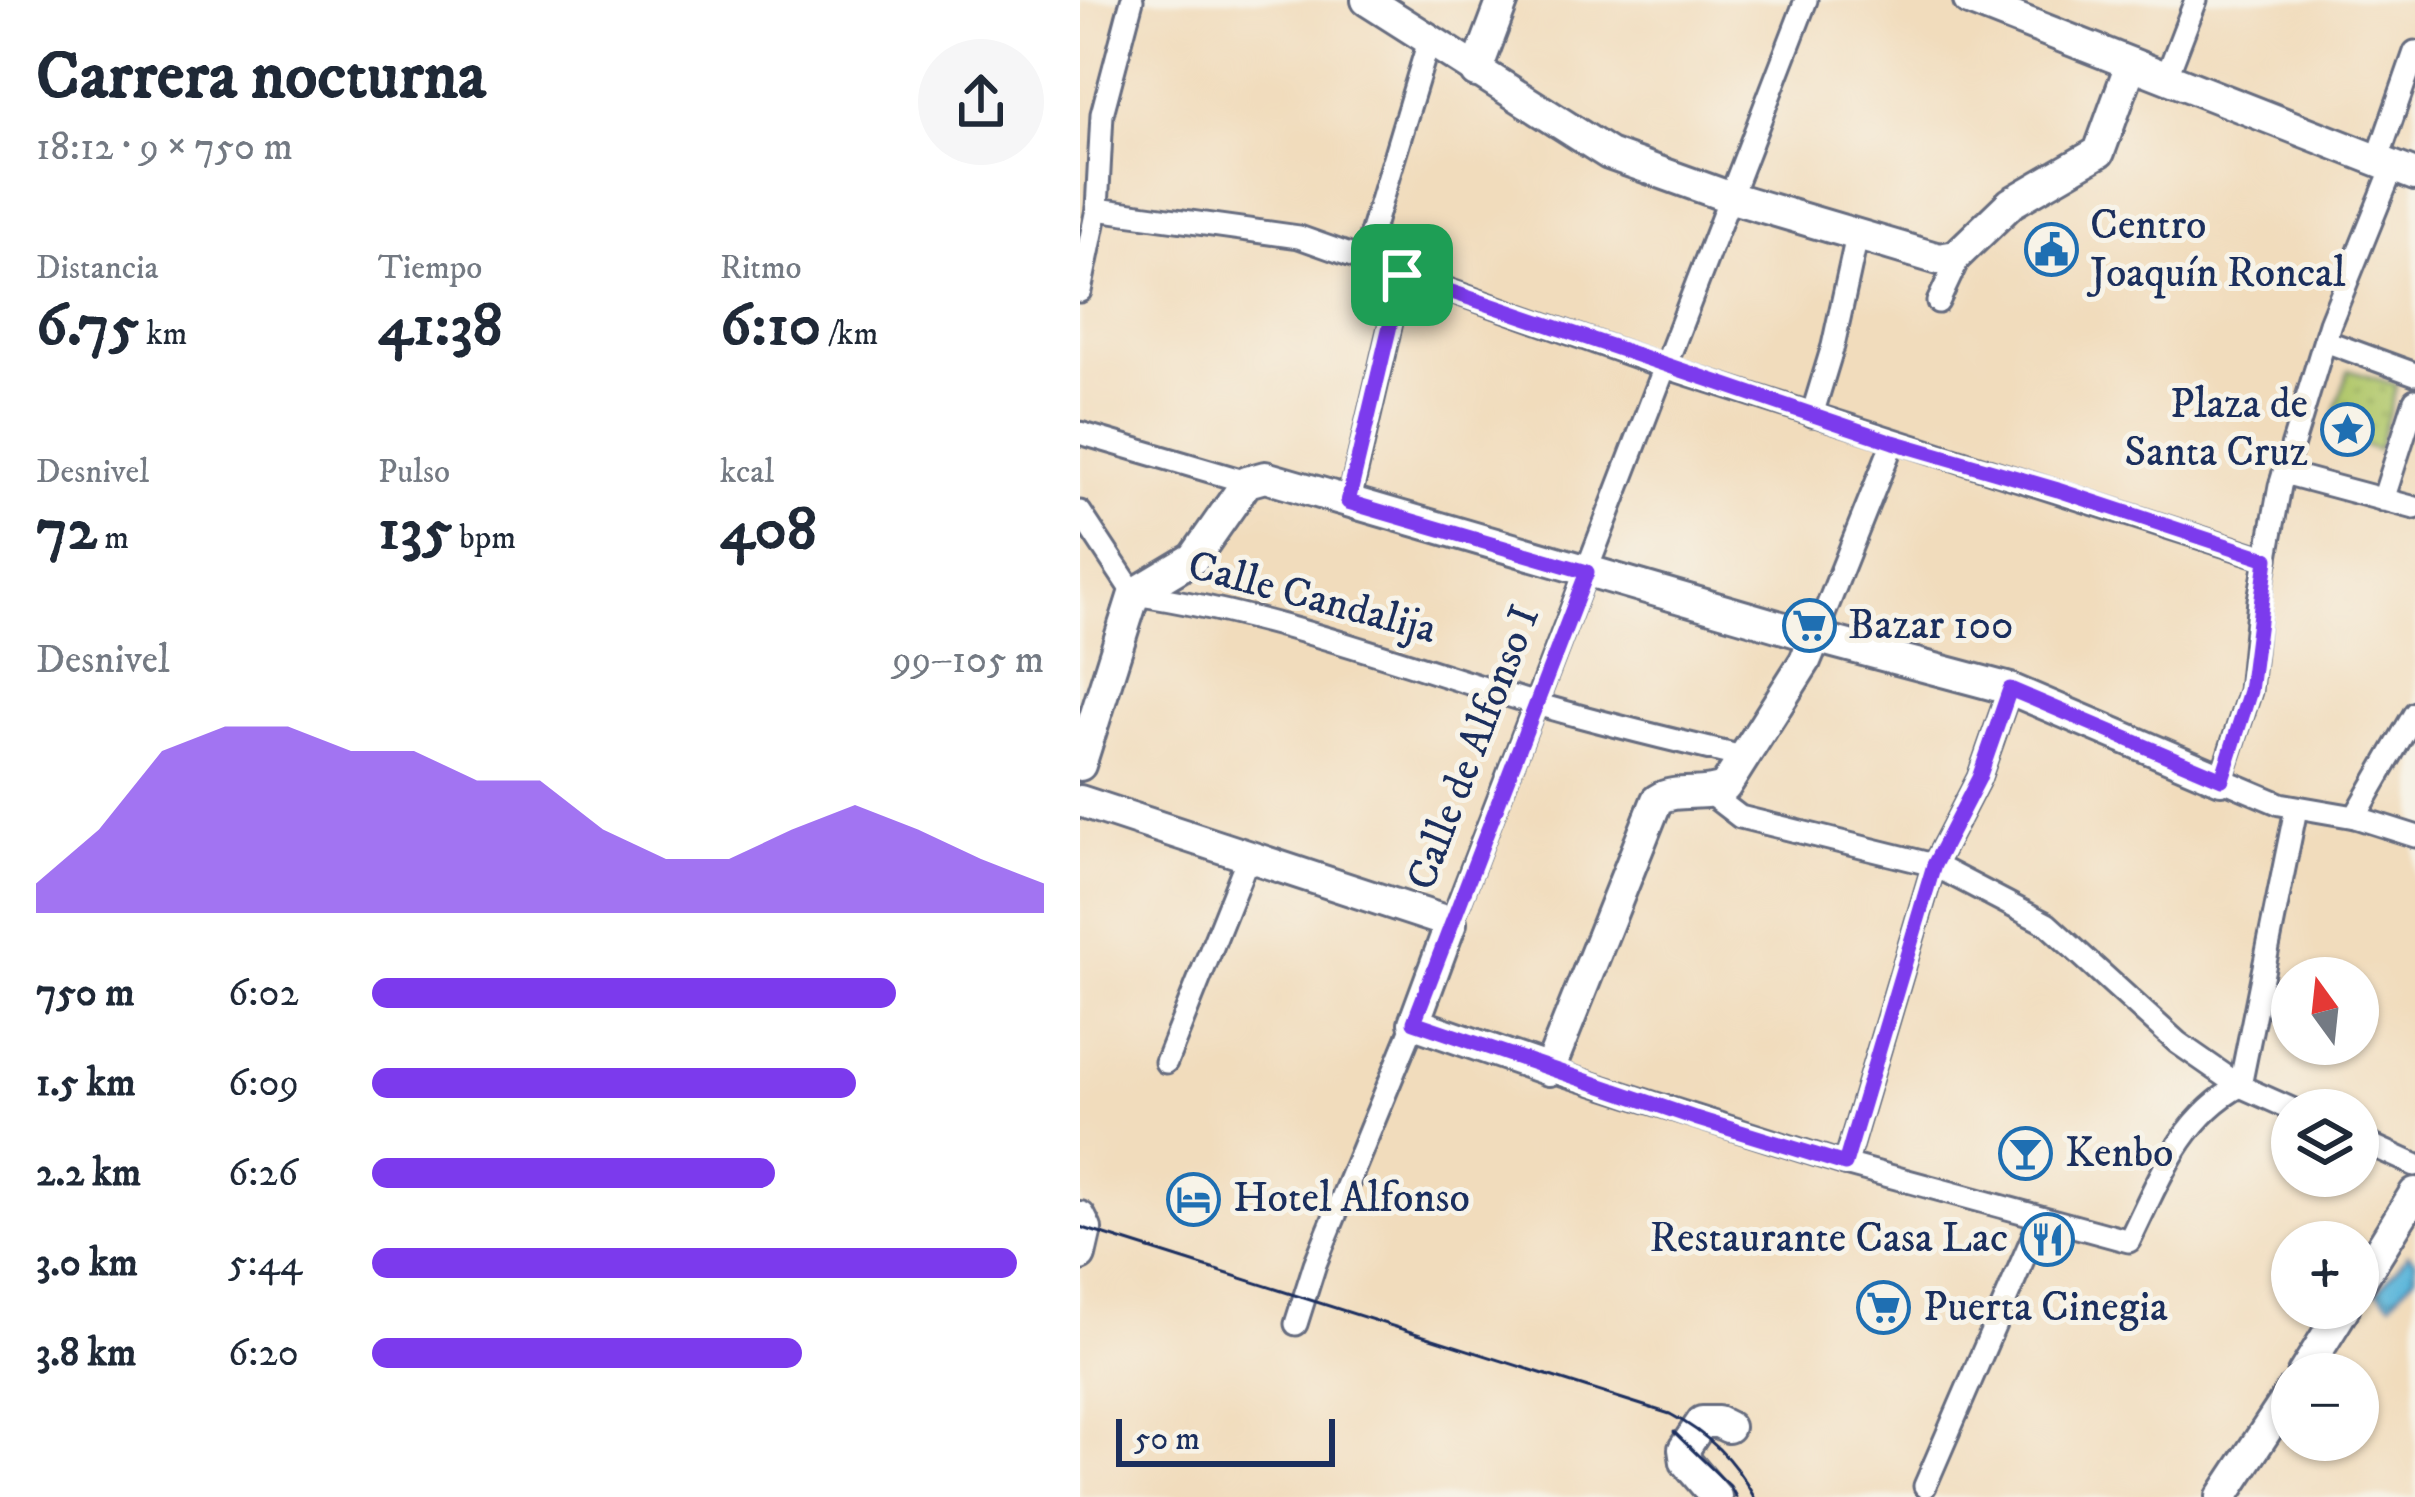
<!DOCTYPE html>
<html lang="es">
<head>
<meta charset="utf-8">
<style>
	body { margin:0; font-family:"IM FELL DW Pica",serif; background:#f6f6f7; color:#1f2937; height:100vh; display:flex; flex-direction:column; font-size:45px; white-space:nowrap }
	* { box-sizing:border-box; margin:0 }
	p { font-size:39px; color:#747a83 }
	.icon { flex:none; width:66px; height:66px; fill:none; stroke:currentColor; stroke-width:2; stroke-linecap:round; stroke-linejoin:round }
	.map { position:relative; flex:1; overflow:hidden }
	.sheet { display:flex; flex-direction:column; background:#fff; width:1080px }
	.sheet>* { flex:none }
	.needle { width:78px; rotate:345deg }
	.buttons { position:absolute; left:1191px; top:957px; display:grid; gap:24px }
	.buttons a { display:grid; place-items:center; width:108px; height:108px; border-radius:50%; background:#fff; box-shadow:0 3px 9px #0004; font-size:60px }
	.scale { position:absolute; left:36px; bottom:30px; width:219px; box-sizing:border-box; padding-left:12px; border:6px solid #1b2f5e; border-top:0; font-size:33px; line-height:42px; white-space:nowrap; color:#1b2f5e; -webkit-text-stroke:9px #f7f3e8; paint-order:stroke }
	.pin { position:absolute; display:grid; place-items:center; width:102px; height:102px; color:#fff; margin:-51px; border-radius:24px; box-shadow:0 6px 18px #0006 }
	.round { display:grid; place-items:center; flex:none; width:126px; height:126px; border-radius:63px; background:#f6f6f7 }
	.headline { display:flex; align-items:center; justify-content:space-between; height:204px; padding:0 36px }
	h1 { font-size:66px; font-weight:700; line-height:90px }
	.figures { display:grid; grid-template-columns:repeat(3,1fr); gap:18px; height:204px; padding:12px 36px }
	.figures div { display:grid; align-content:center }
	.figures b { font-size:60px; font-weight:700 }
	.figures small { font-size:33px; font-weight:400 }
	.figures p { font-size:33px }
	.chart { height:336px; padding:24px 36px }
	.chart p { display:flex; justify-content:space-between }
	.chart svg { width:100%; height:216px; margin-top:12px; fill:#7c3aed; opacity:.7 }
	ul { padding:0 36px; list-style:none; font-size:39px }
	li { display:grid; grid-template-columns:192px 144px 1fr; align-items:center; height:90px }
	li i { height:30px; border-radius:15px; background:#7c3aed }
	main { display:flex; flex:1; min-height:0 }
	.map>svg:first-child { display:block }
	.grass { fill:url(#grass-dots); stroke:#677c66; stroke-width:3 }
	.water { fill:url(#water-ripples); stroke:#3c729c; stroke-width:3 }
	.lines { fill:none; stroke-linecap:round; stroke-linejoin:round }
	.pedestrian-casing { stroke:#666c7f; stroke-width:27 }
	.minor-casing { stroke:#666c7f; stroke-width:36 }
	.pedestrian { stroke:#fff; stroke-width:21 }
	.minor { stroke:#fff; stroke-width:30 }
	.tram { stroke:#1b2f5e; stroke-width:3 }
	.route-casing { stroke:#fff; stroke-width:24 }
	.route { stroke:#7c3aed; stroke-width:15 }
	.labels { text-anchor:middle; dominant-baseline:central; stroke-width:10; stroke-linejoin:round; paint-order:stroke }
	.poi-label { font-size:42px; fill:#1b2f5e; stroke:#f7f3e8; text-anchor:start }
	.street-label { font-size:42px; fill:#1b2f5e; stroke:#f7f3e8 }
</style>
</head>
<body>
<main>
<section class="sheet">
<div class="headline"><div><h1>Carrera nocturna</h1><p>18:12 · 9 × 750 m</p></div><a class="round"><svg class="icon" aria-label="share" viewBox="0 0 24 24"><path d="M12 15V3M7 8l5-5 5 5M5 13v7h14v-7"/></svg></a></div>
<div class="figures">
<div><p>Distancia</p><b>6.75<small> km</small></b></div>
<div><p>Tiempo</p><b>41:38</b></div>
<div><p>Ritmo</p><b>6:10<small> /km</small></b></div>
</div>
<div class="figures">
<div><p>Desnivel</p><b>72<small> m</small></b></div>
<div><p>Pulso</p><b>135<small> bpm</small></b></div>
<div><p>kcal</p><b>408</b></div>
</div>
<div class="chart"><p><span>Desnivel</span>99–105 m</p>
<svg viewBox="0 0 160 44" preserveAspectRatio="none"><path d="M0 44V38L10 27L20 11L30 6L40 6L50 11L60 11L70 17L80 17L90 27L100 33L110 33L120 27L130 22L140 27L150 33L160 38V44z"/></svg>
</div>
<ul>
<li><b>750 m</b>6:02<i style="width:78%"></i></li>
<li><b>1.5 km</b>6:09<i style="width:72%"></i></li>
<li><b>2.2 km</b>6:26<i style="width:60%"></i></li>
<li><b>3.0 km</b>5:44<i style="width:96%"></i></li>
<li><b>3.8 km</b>6:20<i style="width:64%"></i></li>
</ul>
</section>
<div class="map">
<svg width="1335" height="1497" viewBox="0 0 1335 1497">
	<defs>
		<pattern id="grass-dots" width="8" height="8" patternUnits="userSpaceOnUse" patternTransform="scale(3)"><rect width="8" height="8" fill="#b3c96e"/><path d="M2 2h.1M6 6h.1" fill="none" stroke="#99ad62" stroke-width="1.8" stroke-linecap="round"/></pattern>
		<pattern id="water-ripples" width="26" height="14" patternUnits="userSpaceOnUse" patternTransform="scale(3)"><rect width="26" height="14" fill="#5cb6da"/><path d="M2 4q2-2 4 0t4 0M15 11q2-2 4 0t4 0" fill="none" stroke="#4b94b4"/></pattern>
	</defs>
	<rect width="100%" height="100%" fill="#f7f3e8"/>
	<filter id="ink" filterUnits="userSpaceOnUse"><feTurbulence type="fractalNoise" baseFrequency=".00833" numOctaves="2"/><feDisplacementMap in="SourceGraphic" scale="24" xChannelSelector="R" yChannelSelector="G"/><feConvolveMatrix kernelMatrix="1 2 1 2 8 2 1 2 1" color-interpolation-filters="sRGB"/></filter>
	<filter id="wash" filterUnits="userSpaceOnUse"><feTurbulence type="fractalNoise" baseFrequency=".004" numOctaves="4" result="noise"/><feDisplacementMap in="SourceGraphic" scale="48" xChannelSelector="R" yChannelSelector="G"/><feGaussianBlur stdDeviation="2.7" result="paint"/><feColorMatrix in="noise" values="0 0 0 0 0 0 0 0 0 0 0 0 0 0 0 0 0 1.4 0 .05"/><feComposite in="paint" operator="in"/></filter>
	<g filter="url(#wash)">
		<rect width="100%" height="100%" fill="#f1dcbc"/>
		<!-- grass -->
		<path class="grass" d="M1268,370L1317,385L1298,450L1248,434Z"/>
		<!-- water -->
		<path class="water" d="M1328,1254L1335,1260V1275L1311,1303L1297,1292Z"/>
	</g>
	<g filter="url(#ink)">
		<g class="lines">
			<defs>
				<g id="pedestrian">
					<path d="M1086,78L1116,0"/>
					<path d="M1297,161L1335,52"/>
					<path d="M1313,167L1250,323L1200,486L1179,600L1170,691L1141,779L1200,804L1275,817L1335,836"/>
					<path d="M17,209L219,237L585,367L1187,559"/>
					<path d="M284,257L349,41"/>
					<path d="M0,291L17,209L22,114L52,0"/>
					<path d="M858,302L881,253"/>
					<path d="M1245,341L1335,374"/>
					<path d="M732,415L753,346L777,236"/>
					<path d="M0,433L167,482"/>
					<path d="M1204,473L1335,508"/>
					<path d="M1303,500L1335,400"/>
					<path d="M269,502L322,275"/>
					<path d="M0,512L54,594C192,614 320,663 453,703C523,724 595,740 666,758"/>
					<path d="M735,637L813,442"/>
					<path d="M630,794L660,817L854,865L967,924L1098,1043L1160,1086L1214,1110"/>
					<path d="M1275,817L1335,713"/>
					<path d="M371,923L726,0"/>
					<path d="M86,1062L169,855"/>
					<path d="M469,1070L765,1164L1049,1241C1078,1183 1100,1118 1160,1086"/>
					<path d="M1160,1086L1216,809"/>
					<path d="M1278,1139L1335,1165"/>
					<path d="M765,1164L854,865L899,778L930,689"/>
					<path d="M216,1324L235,1264L334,1023"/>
					<path d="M845,1486L961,1218"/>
				</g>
				<g id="minor">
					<path d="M287,0L529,154L649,197L859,259L876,256L931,203L1019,152L1051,64"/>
					<path d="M889,0L1335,175"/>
					<path d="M396,72L423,0"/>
					<path d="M0,765L54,594L114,558L167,482L185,477L735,637L930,689L1141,779"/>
					<path d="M0,801L371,923L334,1023L469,1070L577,800C597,787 623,798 645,787L725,661L735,637"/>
					<path d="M0,1217L6,1229L0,1255"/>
					<path d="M1278,1285L1335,1193"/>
					<path d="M1223,1374L1264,1308"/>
					<path d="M636,1497L606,1462L604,1449L622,1422H638L648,1427"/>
					<path d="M1142,1497L1212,1391"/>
				</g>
			</defs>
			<!-- pedestrian casing -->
			<use href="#pedestrian" class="pedestrian-casing"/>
			<!-- minor casing -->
			<use href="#minor" class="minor-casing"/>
			<!-- pedestrian -->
			<use href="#pedestrian" class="pedestrian"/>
			<!-- minor -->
			<use href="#minor" class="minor"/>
			<!-- tram -->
			<g class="tram">
				<path d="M0,1227L590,1414C628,1434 654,1459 674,1497"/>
				<path d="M594,1432L650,1486L656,1497"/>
			</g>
		</g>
	</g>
	<g class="lines" filter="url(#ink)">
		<defs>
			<path id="route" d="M322,275L813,442L978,490L1187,559L1170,691L1142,779L930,689L899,778L854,865L765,1164L615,1118L334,1022L507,572L268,502Z"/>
		</defs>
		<!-- route casing -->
		<use href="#route" class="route-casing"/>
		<!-- route -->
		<use href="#route" class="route"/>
	</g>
	<!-- icons -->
	<defs>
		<symbol id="civic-ring" viewBox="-11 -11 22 22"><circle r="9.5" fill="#f7f3e8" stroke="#1f6fb2" stroke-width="1.5"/><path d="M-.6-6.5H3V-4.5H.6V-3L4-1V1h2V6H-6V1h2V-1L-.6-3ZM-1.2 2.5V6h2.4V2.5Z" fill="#1f6fb2"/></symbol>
		<symbol id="sight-ring" viewBox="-11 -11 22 22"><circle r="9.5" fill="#f7f3e8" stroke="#1f6fb2" stroke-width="1.5"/><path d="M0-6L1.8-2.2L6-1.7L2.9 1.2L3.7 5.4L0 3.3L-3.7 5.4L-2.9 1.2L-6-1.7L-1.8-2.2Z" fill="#1f6fb2"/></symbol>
		<symbol id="supermarket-ring" viewBox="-11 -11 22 22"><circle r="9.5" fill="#f7f3e8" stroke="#1f6fb2" stroke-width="1.5"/><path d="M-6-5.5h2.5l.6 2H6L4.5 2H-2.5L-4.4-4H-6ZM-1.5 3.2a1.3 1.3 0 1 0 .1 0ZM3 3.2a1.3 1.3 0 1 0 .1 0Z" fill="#1f6fb2"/></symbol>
		<symbol id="bar-ring" viewBox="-11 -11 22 22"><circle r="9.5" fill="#f7f3e8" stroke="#1f6fb2" stroke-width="1.5"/><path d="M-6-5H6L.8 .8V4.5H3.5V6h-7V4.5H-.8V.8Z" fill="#1f6fb2"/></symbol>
		<symbol id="hotel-ring" viewBox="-11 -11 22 22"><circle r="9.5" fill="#f7f3e8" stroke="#1f6fb2" stroke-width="1.5"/><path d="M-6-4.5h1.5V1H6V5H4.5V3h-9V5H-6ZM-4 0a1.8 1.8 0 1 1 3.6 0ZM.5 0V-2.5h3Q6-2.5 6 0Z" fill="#1f6fb2"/></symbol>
		<symbol id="restaurant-ring" viewBox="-11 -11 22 22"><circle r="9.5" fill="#f7f3e8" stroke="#1f6fb2" stroke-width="1.5"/><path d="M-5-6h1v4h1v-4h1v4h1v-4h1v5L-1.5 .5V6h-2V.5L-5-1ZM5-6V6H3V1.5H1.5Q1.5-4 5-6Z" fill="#1f6fb2"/></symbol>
	</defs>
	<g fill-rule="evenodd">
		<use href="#civic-ring" x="942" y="220" width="59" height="59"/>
		<use href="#sight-ring" x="1238" y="400" width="59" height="59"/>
		<use href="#supermarket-ring" x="700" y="596" width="59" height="59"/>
		<use href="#bar-ring" x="916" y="1124" width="59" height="59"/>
		<use href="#hotel-ring" x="84" y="1170" width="59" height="59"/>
		<use href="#restaurant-ring" x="938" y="1210" width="59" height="59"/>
		<use href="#supermarket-ring" x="774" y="1278" width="59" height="59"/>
	</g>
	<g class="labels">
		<!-- poi labels -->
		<g class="poi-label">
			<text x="1010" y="226">Centro<tspan x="1010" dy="48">Joaquín Roncal</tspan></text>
			<text x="1228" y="405" text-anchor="end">Plaza de<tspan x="1228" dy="48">Santa Cruz</tspan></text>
			<text x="768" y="626">Bazar 100</text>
			<text x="985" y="1154">Kenbo</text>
			<text x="153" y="1199">Hotel Alfonso</text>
			<text x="928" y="1239" text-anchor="end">Restaurante Casa Lac</text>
			<text x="843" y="1308">Puerta Cinegia</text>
		</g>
		<!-- street labels -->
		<g class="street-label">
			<text transform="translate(232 598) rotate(15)">Calle Candalija</text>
			<text transform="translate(394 748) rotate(-69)">Calle de Alfonso I</text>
		</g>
	</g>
</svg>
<div class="buttons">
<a><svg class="needle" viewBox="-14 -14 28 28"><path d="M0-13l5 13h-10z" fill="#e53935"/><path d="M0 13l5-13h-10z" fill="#747a83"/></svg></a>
<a><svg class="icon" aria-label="layers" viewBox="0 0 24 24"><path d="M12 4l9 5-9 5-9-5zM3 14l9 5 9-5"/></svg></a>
<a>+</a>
<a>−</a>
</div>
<div class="scale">50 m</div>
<div class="pin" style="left:322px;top:275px;background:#1e9e55"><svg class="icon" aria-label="arrive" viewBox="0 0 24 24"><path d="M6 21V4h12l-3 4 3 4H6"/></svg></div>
</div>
</main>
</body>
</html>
